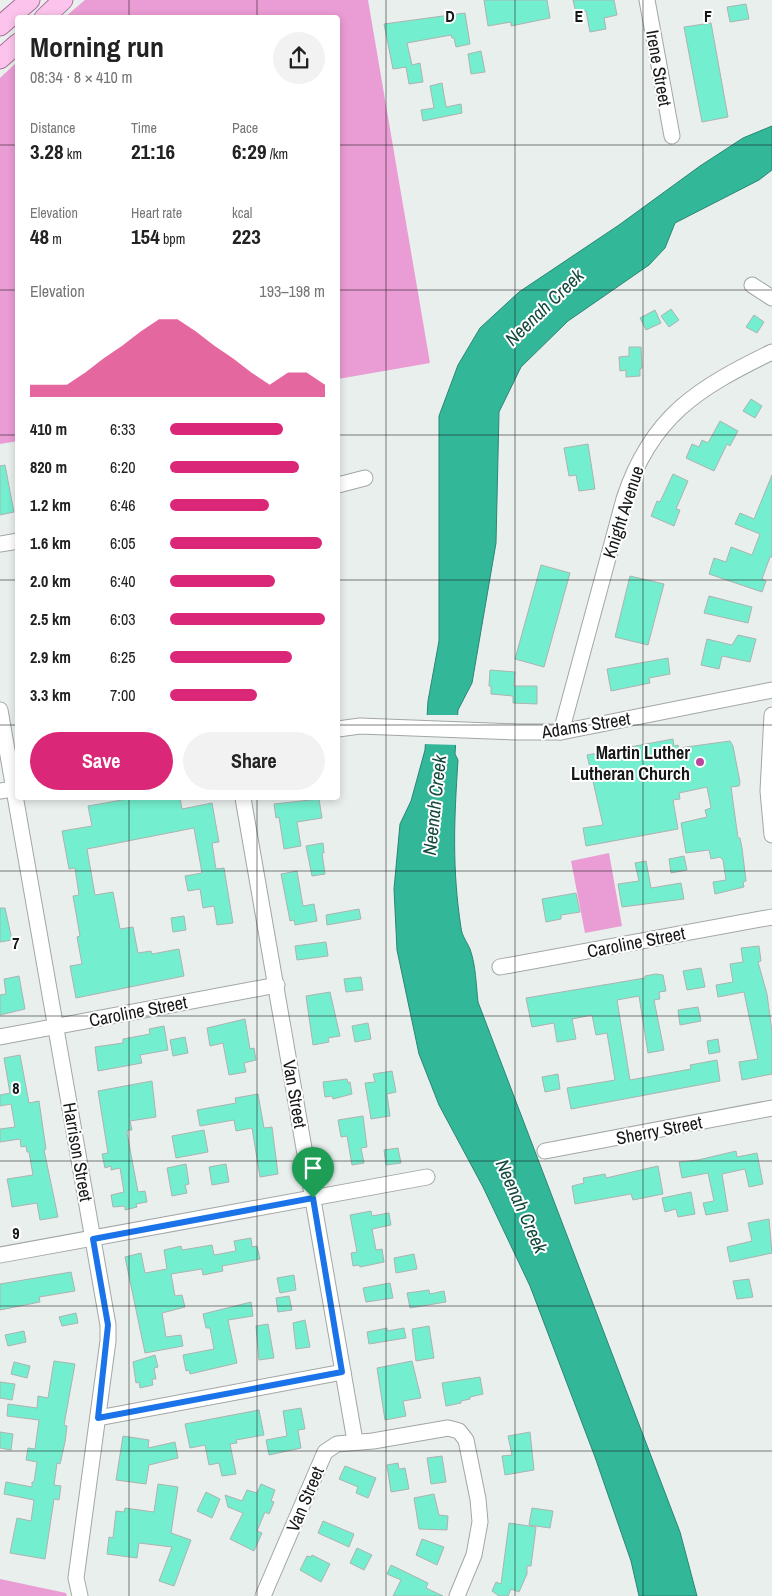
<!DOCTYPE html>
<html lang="en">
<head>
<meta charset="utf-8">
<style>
	body { margin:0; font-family:"Archivo Narrow",sans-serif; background:#f2f2f2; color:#222; height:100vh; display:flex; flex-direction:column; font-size:19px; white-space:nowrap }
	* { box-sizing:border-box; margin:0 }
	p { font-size:16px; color:#767676 }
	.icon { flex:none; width:28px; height:28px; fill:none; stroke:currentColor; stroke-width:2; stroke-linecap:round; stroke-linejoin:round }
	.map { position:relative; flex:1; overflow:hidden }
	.side { position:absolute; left:15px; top:15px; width:325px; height:785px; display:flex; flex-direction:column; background:#fff; border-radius:5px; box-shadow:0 2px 8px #0003 }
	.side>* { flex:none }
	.pin { position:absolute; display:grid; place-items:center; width:42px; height:42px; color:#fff; margin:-51px -21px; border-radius:50% 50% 50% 0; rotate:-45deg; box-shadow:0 0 5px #0007 }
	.pin .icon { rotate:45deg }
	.round { display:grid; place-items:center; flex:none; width:52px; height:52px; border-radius:26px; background:#f2f2f2 }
	.head { display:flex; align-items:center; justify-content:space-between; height:85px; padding:0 15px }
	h1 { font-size:28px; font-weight:700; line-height:38px }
	.figures { display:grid; grid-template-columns:repeat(3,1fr); gap:8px; height:85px; padding:5px 15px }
	.figures div { display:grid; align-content:center }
	.figures b { font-size:21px; font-weight:700 }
	.figures small { font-size:14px; font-weight:400 }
	.figures p { font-size:14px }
	.chart { height:140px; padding:10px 15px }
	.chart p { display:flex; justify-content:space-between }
	.chart svg { width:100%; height:90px; margin-top:5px; fill:#db2777; opacity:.7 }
	.button { display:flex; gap:10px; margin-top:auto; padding:10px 15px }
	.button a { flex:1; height:58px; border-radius:30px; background:#db2777; color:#fff; font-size:20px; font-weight:700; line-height:58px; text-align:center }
	.button a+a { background:#f2f2f2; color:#222 }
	ul { padding:0 15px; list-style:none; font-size:16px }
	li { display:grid; grid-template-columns:80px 60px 1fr; align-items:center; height:38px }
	li i { height:12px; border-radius:6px; background:#db2777 }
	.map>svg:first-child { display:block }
	.green { fill:#ea9cd4 }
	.water { fill:#33b799; stroke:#2a8772 }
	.pier { fill:#e9efed }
	.building { fill:#73eece; stroke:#adb3b1 }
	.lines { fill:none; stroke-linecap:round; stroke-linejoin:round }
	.minor-casing { stroke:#a2a7a6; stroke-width:17 }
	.major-casing { stroke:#aa6e9a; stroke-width:21 }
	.minor { stroke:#fff; stroke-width:15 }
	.major { stroke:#fcc4ec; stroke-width:19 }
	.route-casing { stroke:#fff; stroke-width:10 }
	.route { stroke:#1a73e8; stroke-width:6 }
	.grid { fill:none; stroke:#161817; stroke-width:1; stroke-opacity:0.55 }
	.poi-dot { fill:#ba46a0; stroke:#fff; stroke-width:2 }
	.labels { text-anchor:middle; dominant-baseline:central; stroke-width:4; stroke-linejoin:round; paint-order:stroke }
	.street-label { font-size:18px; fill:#161817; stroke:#fff }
	.poi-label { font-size:18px; font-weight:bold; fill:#161817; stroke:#fff; text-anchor:end }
	.water-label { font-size:19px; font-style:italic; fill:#144a3d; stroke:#fff }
	.grid-label { font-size:16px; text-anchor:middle; font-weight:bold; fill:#161817; stroke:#fff; stroke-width:4; stroke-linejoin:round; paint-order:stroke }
</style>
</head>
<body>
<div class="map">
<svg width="772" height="1596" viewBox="0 0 772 1596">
	<rect width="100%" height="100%" fill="#e9efed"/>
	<!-- green -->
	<g class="green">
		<path d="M85,0H368L430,363L338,379V18L65,17Z"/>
		<path d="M17,62L18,441L0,444V78Z"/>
		<path d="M609,853L622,926L585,933L571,861Z"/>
		<path d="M0,1579L66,1593L67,1596H0Z"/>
	</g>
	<!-- water -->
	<path class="water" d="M772,126V170L759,180L675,223L665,248L649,265L568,321L521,367L499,412L496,543L472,683L458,710L455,754L458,760C454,821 452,868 461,928C462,936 467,942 470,949C476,966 476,985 478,1002L680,1532L697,1596H639L631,1561L595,1457L530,1286L483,1187L439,1105L419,1054L397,950L394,889L400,824L411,801L425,750L428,701L439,641V416L458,365L480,328L519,292L619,225L700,166L743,138Z"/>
	<!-- pier -->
	<path class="pier" d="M424,715H460L458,745L423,744Z"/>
	<!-- building -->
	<g class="building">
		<path d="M484,0H547L550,18L511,26V22L488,26Z"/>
		<path d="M573,0H614L617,15L604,18L606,29L590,32L586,11L576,13Z"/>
		<path d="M746,4L749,19L730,22L727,7Z"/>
		<path d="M465,13L470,44L456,47L454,38H452L451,35L407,43L412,65L420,63L423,82L409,84L406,67L393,69L384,24Z"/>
		<path d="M711,23L728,117L702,122L684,27Z"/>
		<path d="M481,51L485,72L471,74L468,54Z"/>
		<path d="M442,83L446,107L461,104L462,113L423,121L421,110L434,108L430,86Z"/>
		<path d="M671,309L679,320L669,327L661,316Z"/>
		<path d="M655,310L661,323L646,330L640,318Z"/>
		<path d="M754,315L764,322L757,333L746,327Z"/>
		<path d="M629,347H641L642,368L640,369V376L626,377V370L620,371L619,357L629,356Z"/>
		<path d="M751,399L762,406L755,418L743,411Z"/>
		<path d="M720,421L738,431L730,446L727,444L714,471L686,458L692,444L699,447L702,440L708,443Z"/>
		<path d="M588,444L595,489L579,491L576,475L569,476L564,448Z"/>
		<path d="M5,465L14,512L0,515V466Z"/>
		<path d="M673,474L688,481L676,509L680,510L674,526L651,516L657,501L660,502Z"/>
		<path d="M772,475V557H770L762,579L766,581L762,592L709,574L714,558L726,562L731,547L752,555L760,534L735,524L740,513L754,519Z"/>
		<path d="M541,565L570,573L544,667L515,659Z"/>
		<path d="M630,576L664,584L648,645L615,637Z"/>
		<path d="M709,596L752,607L748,623L704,613Z"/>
		<path d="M738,635L756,639L750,662L722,656L719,669L701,665L707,639L732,645Z"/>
		<path d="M668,658L670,674L649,678L650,683L611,691L607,669Z"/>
		<path d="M490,670L515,672L514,686H537V704L513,703V696L491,694V686H489Z"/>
		<path d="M673,739L674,746L678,745L679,748L730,741L733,746L740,782L739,786L731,787L738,838H740L742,848L746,881L743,882L744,887L715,894L713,882L726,880L723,860L720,857L711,859L709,850L686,853L681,823L707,817L705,810L711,808L707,787L679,793L680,799L673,800L678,829L586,846L583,828L603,825L587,755Z"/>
		<path d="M133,798H180L182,809L212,803L219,842L212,843L216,869L224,868L233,923L217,925L214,906L203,908L200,889L188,891L185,876L202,873L194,828L87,849L95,895L113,892L120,929L133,927L138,953L151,951L152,954L179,949L184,976L76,998L70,966L82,964L77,937L80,936L73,896L79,895L75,868L69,869L62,831L92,826L88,806Z"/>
		<path d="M319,799L322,818L297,822L301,846L284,849L279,817L276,818L274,804Z"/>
		<path d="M323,843L324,853H322L325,874L312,876L306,846Z"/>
		<path d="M684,856L687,870L671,873L669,859Z"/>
		<path d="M646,861L651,888L681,883L684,899L622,907L618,884L639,881L635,863Z"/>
		<path d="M297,871L303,906L314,904L317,921L295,925L294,920L290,921L281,874Z"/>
		<path d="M576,893L580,912L561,915V919L546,922L542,899Z"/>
		<path d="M0,908H5L12,940L0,942Z"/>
		<path d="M359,909L361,919L327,925L326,915Z"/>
		<path d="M184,916L186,930L173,932L171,918Z"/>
		<path d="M326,942L328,956L297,960L295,946Z"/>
		<path d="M759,946L761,961L758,962L767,994L772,1032V1074L742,1080L739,1062L758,1059L744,992L718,997L716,985L733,982L730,964L743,962L741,948Z"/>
		<path d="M701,968L705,987L687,990L683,971Z"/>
		<path d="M656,974L663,975L666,991L659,992L660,999L654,1000L664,1050L648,1053L639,996L617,1000L630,1080L691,1069L690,1065L717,1060L720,1081L571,1109L567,1088L615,1080L607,1033L596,1035L592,1015L572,1019L576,1039L557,1042L554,1023L532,1027L526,998L645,978V976Z"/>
		<path d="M19,976L25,1009L0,1015V995L6,994L4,979Z"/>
		<path d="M361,977L363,990L346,992L344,979Z"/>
		<path d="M330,992L340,1036L328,1038L329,1042L313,1045L306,996Z"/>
		<path d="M698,1007L701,1021L680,1025L678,1010Z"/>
		<path d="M245,1019L250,1049L254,1048L256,1060L244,1063L246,1072L229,1075L223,1043L210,1046L207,1028Z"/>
		<path d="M368,1023L371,1039L355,1042L352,1026Z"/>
		<path d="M164,1026L168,1050L140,1055L142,1063L98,1071L95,1047L123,1043V1039L150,1034L149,1029Z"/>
		<path d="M185,1037L188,1053L173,1056L170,1040Z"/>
		<path d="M718,1039L720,1052L709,1054L707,1041Z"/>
		<path d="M20,1055L29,1103L39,1101L46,1149L44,1150L58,1217L40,1220L37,1203L12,1207L10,1194L7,1179L33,1175L29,1152H27L26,1146L21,1147L20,1139L0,1142V1129L15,1127L11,1104L0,1106V1095L10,1093L4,1058Z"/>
		<path d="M392,1071L396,1092L387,1094L390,1116L371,1119L365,1083L375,1082L373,1074Z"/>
		<path d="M558,1074L560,1089L545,1092L542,1077Z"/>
		<path d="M347,1079L348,1083L350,1082L352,1094L333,1099L332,1096L325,1097L323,1082Z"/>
		<path d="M152,1081L156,1117L130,1121L132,1130H128L127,1133L138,1192L145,1191L147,1202L136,1204L137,1207L125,1210V1206L113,1207L111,1195L124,1192L120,1168L111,1170V1166L105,1168L102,1154L108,1153L98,1091Z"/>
		<path d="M258,1094L264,1128L272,1127L278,1174L260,1177L252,1128L236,1131L234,1120L200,1126L197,1110L236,1103L235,1098Z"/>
		<path d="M363,1116L367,1147L361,1148L364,1163L352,1165L347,1136L341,1137L338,1120Z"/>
		<path d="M204,1130L208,1152L176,1158L172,1136Z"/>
		<path d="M398,1148L401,1163L386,1165L384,1150Z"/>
		<path d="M736,1151L737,1157L757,1153L763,1184L749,1187L745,1169L722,1174L728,1211L706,1215L703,1203L714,1201L708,1173L682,1178L679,1162L698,1160Z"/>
		<path d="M186,1164L189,1184L185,1185L187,1193L172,1196L167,1168Z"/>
		<path d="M226,1164L229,1182L212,1185L209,1167Z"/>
		<path d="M658,1166L663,1194L633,1200L631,1194L575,1204L572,1186L584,1183L583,1178L605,1174L606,1178Z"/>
		<path d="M691,1192L695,1214L678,1217L676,1209L665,1212L662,1198Z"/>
		<path d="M371,1211L372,1216L389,1213L391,1225L372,1229L376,1250L382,1249L384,1262L360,1267L359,1265L353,1266L351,1253L357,1252L350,1215Z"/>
		<path d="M769,1219L772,1253L730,1262L727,1247L752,1241L748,1223Z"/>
		<path d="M251,1238L252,1247L257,1246L260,1259L222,1266L223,1271L203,1275L202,1269L171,1274L175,1296L182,1295L185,1307L162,1313L166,1337L181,1335L183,1346L145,1353L125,1257L141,1253L145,1273L167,1269L164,1250L181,1246L182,1250L212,1245L214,1255L236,1251L234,1241Z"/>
		<path d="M414,1254L417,1269L396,1273L394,1258Z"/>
		<path d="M71,1272L75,1291L39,1297L40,1302L0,1310V1284Z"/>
		<path d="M294,1275L296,1290L280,1293L277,1278Z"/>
		<path d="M749,1279L753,1297L737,1299L733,1281Z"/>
		<path d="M390,1283L393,1298L366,1302L363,1288Z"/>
		<path d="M429,1290L430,1294L444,1291L446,1302L410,1308L407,1293Z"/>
		<path d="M289,1296L292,1310L278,1312L276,1298Z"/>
		<path d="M251,1302L253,1316L228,1320L237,1363L190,1374L189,1370L186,1371L183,1355L214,1349L210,1328H206L203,1314Z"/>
		<path d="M76,1313L78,1323L62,1326L59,1317Z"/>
		<path d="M305,1320L310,1347L296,1349L293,1323Z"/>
		<path d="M268,1324L274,1358L259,1360L256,1326Z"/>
		<path d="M429,1326L434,1358L416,1361L412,1329Z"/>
		<path d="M387,1328V1331L404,1328L406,1338L369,1344L367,1332Z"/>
		<path d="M24,1331L26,1342L8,1346L5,1335Z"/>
		<path d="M155,1355L158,1367L154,1368L156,1379H152L153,1385L140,1388L139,1382L136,1383L133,1362Z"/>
		<path d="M54,1361L75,1364L64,1425L67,1426L65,1442L60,1464L57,1463L54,1485L61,1486L59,1500L54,1499L45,1559L10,1553L17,1518L31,1521L34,1500L4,1494L6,1482L32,1487V1482H34L37,1462L26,1460L28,1448L35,1449L39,1420L7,1416L8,1404L37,1408L38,1396L48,1398Z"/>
		<path d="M412,1361L421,1398L403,1401L406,1416L385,1420L377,1368Z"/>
		<path d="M14,1362L30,1366L27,1378L11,1374Z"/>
		<path d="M480,1377L483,1394L470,1397V1399L461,1401V1403L446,1406L442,1383Z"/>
		<path d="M0,1382L15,1384L12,1400L0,1398Z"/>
		<path d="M301,1408L305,1429L298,1430L301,1448L269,1455L266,1440L287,1436L283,1411Z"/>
		<path d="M259,1410L264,1435L236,1440L237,1443L230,1444L236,1474L222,1476L219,1463L209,1465L205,1445L190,1448L185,1424Z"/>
		<path d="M0,1432L13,1434L11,1450L0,1448Z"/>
		<path d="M530,1432L534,1470L505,1475L502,1456L512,1455L508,1436Z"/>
		<path d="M123,1436L149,1440L148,1448L175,1442L178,1458L149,1465L146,1484L116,1480Z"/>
		<path d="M442,1456L446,1482L431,1484L427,1458Z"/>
		<path d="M398,1463L399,1469L405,1468L409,1489L391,1492L387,1465Z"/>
		<path d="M345,1466L376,1478L368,1498L356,1493L358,1487L339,1479Z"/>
		<path d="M158,1484L178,1487L171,1533L191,1540L174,1586L159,1581L172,1547L139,1543L137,1558L107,1554L109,1537L113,1538L116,1511L124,1512L125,1508L154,1512Z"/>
		<path d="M261,1484L275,1490L271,1501L274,1502L269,1514L265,1512L257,1531L262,1533L254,1551L230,1539L243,1513L228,1507L225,1495L242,1501L247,1490L257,1493Z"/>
		<path d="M206,1492L220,1499L212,1518L197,1511Z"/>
		<path d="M434,1494L439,1515L448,1516L447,1530L419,1529L414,1498Z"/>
		<path d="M532,1508L553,1511L550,1528L529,1525Z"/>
		<path d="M323,1521L354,1534L349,1547L318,1533Z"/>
		<path d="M509,1523L536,1527L531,1566H527V1574L519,1592L511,1589L508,1596H499L492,1591L496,1582L501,1584Z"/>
		<path d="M422,1539L444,1547L437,1565L416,1555Z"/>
		<path d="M357,1548L372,1555L364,1570L350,1563Z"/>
		<path d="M312,1555L330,1564L321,1582L300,1570L307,1556L311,1557Z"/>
		<path d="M391,1565L428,1583L426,1588L443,1596H393L401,1580L387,1574Z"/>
	</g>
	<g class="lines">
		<defs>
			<g id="minor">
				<path d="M647,0L672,136"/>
				<path d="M752,285L772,298"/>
				<path d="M338,485L365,478"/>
				<path d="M0,544L18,541"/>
				<path d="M0,710L108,1325V1341L76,1578L80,1596"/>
				<path d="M772,715L768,791L772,835"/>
				<path d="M338,729L360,726L518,732H561L772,690"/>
				<path d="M561,732L624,499C651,416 698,388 772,352"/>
				<path d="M0,791L18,788"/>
				<path d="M243,798L355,1441"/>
				<path d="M500,967L772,917"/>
				<path d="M0,1037L277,985"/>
				<path d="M545,1151L772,1108"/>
				<path d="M0,1255L427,1177"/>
				<path d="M98,1418L343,1372"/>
				<path d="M263,1596L325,1452L337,1444L373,1441L448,1428L459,1431L466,1440L478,1499L480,1522L474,1555L457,1596"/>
			</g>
			<g id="major">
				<path d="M44,18L63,0"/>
				<path d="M0,26L30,0"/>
				<path d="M0,59L18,43"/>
			</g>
		</defs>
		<!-- minor casing -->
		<use href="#minor" class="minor-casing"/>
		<!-- major casing -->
		<use href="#major" class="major-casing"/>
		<!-- minor -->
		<use href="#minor" class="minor"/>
		<!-- major -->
		<use href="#major" class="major"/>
	</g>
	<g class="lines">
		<defs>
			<path id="route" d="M313,1198L342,1372L98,1418L108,1325L93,1239Z"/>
		</defs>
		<!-- route casing -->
		<use href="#route" class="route-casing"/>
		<!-- route -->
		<use href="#route" class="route"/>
	</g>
	<!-- grid -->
	<path class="grid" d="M129,0V18M257,0V18M386,0V1596M515,0V1596M643,0V1596M0,145H18M338,145H772M0,290H18M338,290H772M0,435H18M338,435H772M0,580H18M338,580H772M0,725H18M338,725H772M129,798V1596M257,798V1596M0,871H772M0,1016H772M0,1161H772M0,1306H772M0,1451H772"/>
	<!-- markers -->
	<circle class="poi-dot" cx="700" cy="762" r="5"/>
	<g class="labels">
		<!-- street labels -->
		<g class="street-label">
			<text transform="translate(659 68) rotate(80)">Irene Street</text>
			<text transform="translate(623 512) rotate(-72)">Knight Avenue</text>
			<text transform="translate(586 725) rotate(-9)">Adams Street</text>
			<text transform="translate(636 942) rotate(-11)">Caroline Street</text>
			<text transform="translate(138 1011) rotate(-11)">Caroline Street</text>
			<text transform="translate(295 1094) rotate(80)">Van Street</text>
			<text transform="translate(659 1130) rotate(-11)">Sherry Street</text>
			<text transform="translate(78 1152) rotate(80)">Harrison Street</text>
			<text transform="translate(305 1499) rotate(-67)">Van Street</text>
		</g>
		<!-- poi labels -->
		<g class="poi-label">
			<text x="690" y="752">Martin Luther<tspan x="690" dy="21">Lutheran Church</tspan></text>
		</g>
		<!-- water labels -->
		<g class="water-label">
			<text transform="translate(544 307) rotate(-44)">Neenah Creek</text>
			<text transform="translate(434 805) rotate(-84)">Neenah Creek</text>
			<text transform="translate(522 1206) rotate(66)">Neenah Creek</text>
		</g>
	</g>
	<g class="grid-label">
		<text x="450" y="22">D</text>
		<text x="579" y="22">E</text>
		<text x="708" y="22">F</text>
		<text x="16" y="949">7</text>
		<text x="16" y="1094">8</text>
		<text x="16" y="1239">9</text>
	</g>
</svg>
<div class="pin" style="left:313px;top:1198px;background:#1e9e55"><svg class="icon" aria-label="arrive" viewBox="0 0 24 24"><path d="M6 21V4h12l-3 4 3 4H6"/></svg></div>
<section class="side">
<div class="head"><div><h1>Morning run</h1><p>08:34 · 8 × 410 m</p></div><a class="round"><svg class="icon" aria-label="share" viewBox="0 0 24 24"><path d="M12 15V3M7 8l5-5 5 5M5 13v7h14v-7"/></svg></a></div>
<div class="figures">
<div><p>Distance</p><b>3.28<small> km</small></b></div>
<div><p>Time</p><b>21:16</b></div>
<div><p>Pace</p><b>6:29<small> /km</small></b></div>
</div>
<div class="figures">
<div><p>Elevation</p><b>48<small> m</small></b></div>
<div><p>Heart rate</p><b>154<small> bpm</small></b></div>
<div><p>kcal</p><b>223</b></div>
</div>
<div class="chart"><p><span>Elevation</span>193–198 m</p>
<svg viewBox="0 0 160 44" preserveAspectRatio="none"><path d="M0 44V38L10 38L20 38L30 32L40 25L50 19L60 12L70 6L80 6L90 12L100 19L110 25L120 32L130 38L140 32L150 32L160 38V44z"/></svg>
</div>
<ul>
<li><b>410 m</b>6:33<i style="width:73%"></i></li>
<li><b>820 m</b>6:20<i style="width:83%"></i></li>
<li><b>1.2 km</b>6:46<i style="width:64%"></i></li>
<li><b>1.6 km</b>6:05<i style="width:98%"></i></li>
<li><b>2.0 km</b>6:40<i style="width:68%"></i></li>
<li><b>2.5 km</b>6:03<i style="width:100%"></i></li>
<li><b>2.9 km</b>6:25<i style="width:79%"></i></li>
<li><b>3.3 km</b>7:00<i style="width:56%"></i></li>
</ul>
<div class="button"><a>Save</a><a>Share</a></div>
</section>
</div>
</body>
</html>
